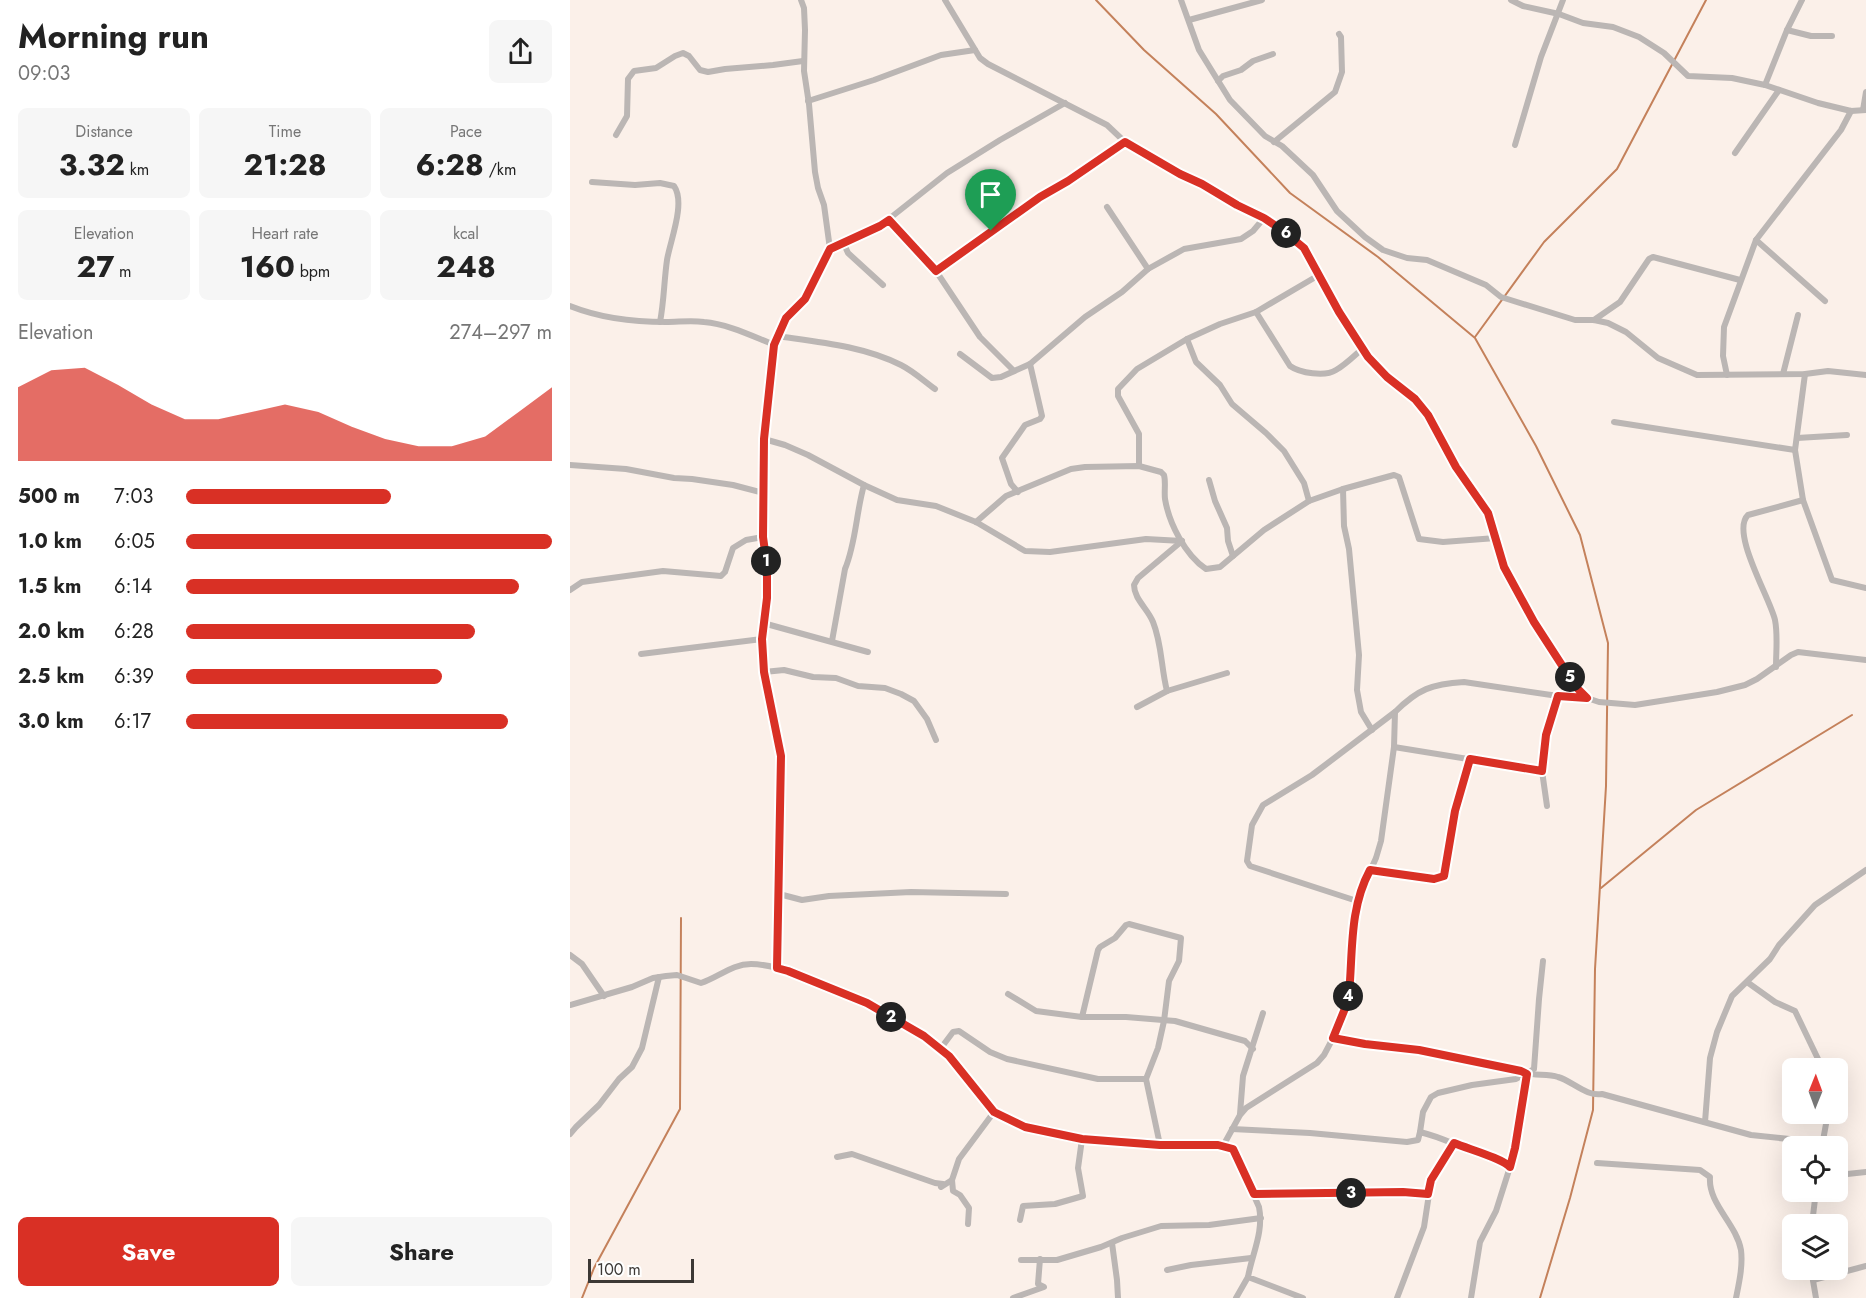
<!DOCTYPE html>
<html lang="en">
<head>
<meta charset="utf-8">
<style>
	body { margin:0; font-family:Jost,sans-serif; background:#f6f6f6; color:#222; height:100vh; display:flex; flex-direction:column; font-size:22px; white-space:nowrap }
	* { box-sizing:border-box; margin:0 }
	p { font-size:20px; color:#767676 }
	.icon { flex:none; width:33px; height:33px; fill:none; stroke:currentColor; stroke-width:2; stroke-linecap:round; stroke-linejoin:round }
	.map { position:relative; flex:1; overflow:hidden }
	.drawer { display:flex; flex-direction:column; background:#fff; width:570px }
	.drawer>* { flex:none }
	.needle { width:39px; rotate:1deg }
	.controls { position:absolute; left:1212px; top:1058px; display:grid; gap:12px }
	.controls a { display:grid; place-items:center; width:66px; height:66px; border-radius:9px; background:#fff; box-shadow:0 6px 24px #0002; font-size:30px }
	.scale { position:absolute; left:18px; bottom:15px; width:106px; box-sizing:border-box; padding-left:6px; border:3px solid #3c3835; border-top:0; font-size:16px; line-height:21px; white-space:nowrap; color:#3c3835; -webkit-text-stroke:4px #fff; paint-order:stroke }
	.pin { position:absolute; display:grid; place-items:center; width:51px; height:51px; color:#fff; margin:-62px -26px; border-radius:50% 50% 50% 0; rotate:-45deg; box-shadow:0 0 6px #0007 }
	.pin .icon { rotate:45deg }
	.km { position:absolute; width:30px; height:30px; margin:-15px; border-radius:50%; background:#222; color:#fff; font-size:16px; line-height:30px; text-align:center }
	.round { display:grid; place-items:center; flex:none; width:63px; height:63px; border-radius:9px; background:#f6f6f6 }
	.headline { display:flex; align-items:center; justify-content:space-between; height:102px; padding:0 18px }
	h1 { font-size:33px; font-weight:700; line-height:45px }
	.stats { display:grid; grid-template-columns:repeat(3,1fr); gap:9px; height:102px; padding:6px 18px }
	.stats div { display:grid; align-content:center; border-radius:9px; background:#f6f6f6; text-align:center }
	.stats b { font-size:30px; font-weight:700 }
	.stats small { font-size:16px; font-weight:400 }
	.stats p { font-size:16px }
	.chart { height:168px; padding:12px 18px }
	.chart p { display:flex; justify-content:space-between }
	.chart svg { width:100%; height:108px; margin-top:6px; fill:#d93025; opacity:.7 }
	.action { display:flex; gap:12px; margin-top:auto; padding:12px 18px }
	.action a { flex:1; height:69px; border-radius:9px; background:#d93025; color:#fff; font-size:24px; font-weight:700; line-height:69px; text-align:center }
	.action a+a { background:#f6f6f6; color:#222 }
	ul { padding:0 18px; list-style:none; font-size:20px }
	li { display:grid; grid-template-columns:96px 72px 1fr; align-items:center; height:45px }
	li i { height:15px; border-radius:8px; background:#d93025 }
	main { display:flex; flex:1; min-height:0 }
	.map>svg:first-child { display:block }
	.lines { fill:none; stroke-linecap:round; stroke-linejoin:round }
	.stream { stroke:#c4815b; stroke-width:2 }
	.street { stroke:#bbb6b4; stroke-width:6 }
	.route-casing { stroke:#fff; stroke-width:12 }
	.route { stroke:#d93025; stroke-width:8 }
</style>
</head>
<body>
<main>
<section class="drawer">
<div class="headline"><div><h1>Morning run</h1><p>09:03</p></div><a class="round"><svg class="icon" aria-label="share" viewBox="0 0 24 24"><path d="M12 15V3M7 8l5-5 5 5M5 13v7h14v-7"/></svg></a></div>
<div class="stats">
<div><p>Distance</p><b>3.32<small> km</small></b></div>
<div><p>Time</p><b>21:28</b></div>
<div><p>Pace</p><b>6:28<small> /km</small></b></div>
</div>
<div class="stats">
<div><p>Elevation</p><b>27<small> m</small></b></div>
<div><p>Heart rate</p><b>160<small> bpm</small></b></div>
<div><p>kcal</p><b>248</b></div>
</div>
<div class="chart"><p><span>Elevation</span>274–297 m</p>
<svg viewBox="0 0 160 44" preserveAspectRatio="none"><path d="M0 44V14L10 7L20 6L30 13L40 21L50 27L60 27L70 24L80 21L90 24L100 30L110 35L120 38L130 38L140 34L150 24L160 14V44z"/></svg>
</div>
<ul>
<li><b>500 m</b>7:03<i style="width:56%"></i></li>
<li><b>1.0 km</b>6:05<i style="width:100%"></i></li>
<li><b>1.5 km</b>6:14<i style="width:91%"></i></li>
<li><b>2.0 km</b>6:28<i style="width:79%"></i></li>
<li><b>2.5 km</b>6:39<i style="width:70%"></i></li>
<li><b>3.0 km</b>6:17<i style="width:88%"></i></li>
</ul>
<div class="action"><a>Save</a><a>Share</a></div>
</section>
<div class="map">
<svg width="1296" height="1298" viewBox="0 0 1296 1298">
	<rect width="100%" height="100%" fill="#fbf0e9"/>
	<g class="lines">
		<!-- stream -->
		<g class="stream">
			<path d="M526,0L574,50L646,114L720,193L808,257L905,338L966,446L1010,535L1038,643L1036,786L1025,969L1023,1110L1000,1198L970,1298"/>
			<path d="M905,337L974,242L1047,169L1136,0"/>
			<path d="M1031,888L1126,810L1282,715"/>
			<path d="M12,1298L24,1268L110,1109L111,918"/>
		</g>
		<!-- street -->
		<g class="street">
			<path d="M375,0L410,58L418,64L537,125L555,142L610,174L632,184L667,205L694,218L712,230L734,248L769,312L798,357L817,377L851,406L871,436L887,467L918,513L938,577L964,622L988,660L1006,687L1017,698L1029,702L1065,705L1147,692L1175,685L1187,679L1221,655L1228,652L1296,660"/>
			<path d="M611,0L629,50L660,100L695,136L712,146L743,175L767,211L795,237L813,250L837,258L857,260L916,285L931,297L1005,320H1024L1038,323L1056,332L1088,358L1127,375L1235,374L1258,371L1296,375"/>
			<path d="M941,0L953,6L989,14L1013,23L1043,27L1069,37L1094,53L1118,76L1162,78L1195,85L1248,103L1281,111L1296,110"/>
			<path d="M619,20L692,0"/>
			<path d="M1217,30L1241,36H1262"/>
			<path d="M648,81L653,76L671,70L683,61L703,54"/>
			<path d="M1195,85L1217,30L1232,0"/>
			<path d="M238,101L304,80L371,55L405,50"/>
			<path d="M1293,110L1296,92"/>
			<path d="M46,135L57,116L58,79L64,71L86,68L105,56L113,53L119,56L130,70L138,72L155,69L203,65L233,61"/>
			<path d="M704,142L765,92L772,72L771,37L769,34"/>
			<path d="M945,145L971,57L993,0"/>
			<path d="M1165,153L1209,90"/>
			<path d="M22,182L65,185L90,183L104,186C116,203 100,241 97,260C94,281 94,302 90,322"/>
			<path d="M537,207L578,269"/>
			<path d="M319,220L366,271L410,337L444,371"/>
			<path d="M1186,240L1255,301"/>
			<path d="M273,242L278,253L313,285"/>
			<path d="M260,249L310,226L377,173L430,140L495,103"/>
			<path d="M366,271L470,197L498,181L555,142"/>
			<path d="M0,306C30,318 64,322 96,322C109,322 121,320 134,322C158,324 182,336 205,345"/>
			<path d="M686,312L720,366C730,373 755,377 766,370C775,365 784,356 792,349"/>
			<path d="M1024,320L1050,302L1079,259L1083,257L1170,280"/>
			<path d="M207,336C249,342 293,346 331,365C343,371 354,381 365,389"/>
			<path d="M617,339L626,362L650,385L662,404L696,433L714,451L734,483L739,501"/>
			<path d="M390,354L422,378L431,377L460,364L515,317L552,292L578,269L614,249L671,239L683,231L694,218"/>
			<path d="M1213,374L1228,315"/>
			<path d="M1235,374L1225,450L1233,500L1262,580L1296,588"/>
			<path d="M1157,375L1153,356L1154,327L1186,240L1271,130L1281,111"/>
			<path d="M1044,422L1225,450"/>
			<path d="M1227,438L1277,435"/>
			<path d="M194,439L215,445L238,455L294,485L327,500L366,506L406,522L455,551L480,552L576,539L612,541"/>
			<path d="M0,465L56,469L104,478L122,479L163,485L194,493"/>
			<path d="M569,466V434L548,396V389L567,369L617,339L650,324L686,312L749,275"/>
			<path d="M639,480L645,501L657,528L658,541L663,556"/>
			<path d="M773,489L774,526L779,549L789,655L787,690L791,712L802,730"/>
			<path d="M448,492L441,484L432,458L455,425L470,419L472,416L460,364"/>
			<path d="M406,522L436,496L501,469L515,467L569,466L591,472L594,475C596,482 594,491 595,499C599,523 615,555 636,569L650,567L694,530L739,501L773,489L824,475L829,477L849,539L873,542L926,538"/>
			<path d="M0,590L12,582L93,571L151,576L155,572L163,548L176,540L193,537"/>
			<path d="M193,623L298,652"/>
			<path d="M262,641L275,569C286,543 286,513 294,485"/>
			<path d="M71,654L192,639"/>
			<path d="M1206,667C1206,651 1208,635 1205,620C1200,598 1160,532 1178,515L1233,500"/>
			<path d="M194,672L214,670L243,677L266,678L288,686L315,688L331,694L344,701L357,719L366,740"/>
			<path d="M597,691C591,668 592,644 583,622C578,609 564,599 564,585L568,578L612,541"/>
			<path d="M567,707L597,691L657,673"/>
			<path d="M824,747L972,771L976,735L988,696"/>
			<path d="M972,771L977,806"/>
			<path d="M800,870L864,879L874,876L885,811L900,759"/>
			<path d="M209,894L232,900L259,896L341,892L436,894"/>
			<path d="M787,901L680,866L677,861L682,825L693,805L742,775L825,712"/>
			<path d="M0,955L12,964L34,996"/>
			<path d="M207,968L211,756L194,672L192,639L197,598V566L193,537L194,439L197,403L207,336L216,318L235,299L240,290L260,249L254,205L248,188L245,172L239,104L234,71L235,30L234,8L231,0"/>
			<path d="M1177,982L1205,1002L1225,1011L1249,1061L1260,1068"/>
			<path d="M438,994L466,1011L512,1017H556L605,1021L675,1041L683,1049"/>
			<path d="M0,1005L62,987L83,978L96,976L107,975L131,983C149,977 162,964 181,964C226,964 346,1022 377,1055C394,1072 406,1094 423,1111C430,1118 446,1124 456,1127C497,1141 548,1143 591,1145C615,1145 640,1142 663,1149L689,1207C694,1232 682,1254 678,1277L733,1298"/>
			<path d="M512,1017L528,950L530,947L545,938L556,925L559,924L611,938L609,961L599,981L594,1021L588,1048L576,1079L590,1145"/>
			<path d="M763,1038L795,1044L849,1050L951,1071C961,1077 976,1073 988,1077C1002,1081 1017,1097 1032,1094L1181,1135L1247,1142L1252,1146"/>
			<path d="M371,1048L383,1032L389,1031L420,1052L437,1059L528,1079H576"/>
			<path d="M670,1114L673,1076L693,1013"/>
			<path d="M1135,1122L1140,1058L1147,1032L1162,996L1200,959L1209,945L1245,905L1296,870"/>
			<path d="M662,1129L740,1133L837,1142L848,1140L850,1132C871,1137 885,1145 905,1152C917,1156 931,1157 940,1167"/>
			<path d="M850,1132L853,1112L861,1097L868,1093L902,1085L946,1079L964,1069L969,999L973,961"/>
			<path d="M0,1134L6,1127L29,1105L49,1079L62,1067L72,1048L89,977"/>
			<path d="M653,1146L670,1115L676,1108L747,1063L754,1055L763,1038L776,1006L780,977L784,913L788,898L806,858L811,841L824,747L825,712C848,689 862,684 894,682L988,696L1017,698"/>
			<path d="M1252,1146L1258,1113"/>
			<path d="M267,1157L282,1154L365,1183L373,1184L371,1187L382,1180L389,1159L424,1112"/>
			<path d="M1027,1163L1130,1170L1140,1177C1138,1204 1166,1223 1171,1250C1173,1266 1169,1283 1166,1298"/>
			<path d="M1268,1175L1296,1172"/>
			<path d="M382,1180L383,1191L390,1195L399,1208L398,1224"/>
			<path d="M684,1194L833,1192L858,1194"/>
			<path d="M450,1220L453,1206L485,1204L513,1196L508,1168L512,1139"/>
			<path d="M1242,1224L1246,1191"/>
			<path d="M542,1243L547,1280L548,1298"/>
			<path d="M451,1260H487L531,1247L552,1238L591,1226L639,1225L691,1218"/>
			<path d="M1241,1269L1246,1298"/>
			<path d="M597,1270L621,1265L681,1258"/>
			<path d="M1243,1280L1296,1266"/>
			<path d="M443,1298L474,1287L468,1284L470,1259"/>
			<path d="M666,1298L678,1277"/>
			<path d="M827,1298L854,1227L861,1181L884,1143"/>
			<path d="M901,1298L910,1242L926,1211L946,1148L957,1074"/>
		</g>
	</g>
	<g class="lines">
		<defs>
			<path id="route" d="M555,142L610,174L632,184L667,205L694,218L712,230L734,248L769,312L798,357L817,377L845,399L858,415L886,467L918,513L934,567L964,622L1006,687L1017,698L988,696L976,735L972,771L900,759L885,811L874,876L864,879L800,870C779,909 783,952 779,994L776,1006L763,1038L795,1044L849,1050L951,1071L957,1074L945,1148L940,1167C932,1158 898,1149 884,1143L861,1180L858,1194L833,1192L684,1194L663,1149L648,1145H590L512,1139L455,1127L424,1112L379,1056L354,1036L297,1003L218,971L207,968L211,756L194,672L192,639L197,598V566L193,537L194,439L204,345L216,318L235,299L260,249L310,226L319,220L366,271L470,197L498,181Z"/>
		</defs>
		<!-- route casing -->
		<use href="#route" class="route-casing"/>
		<!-- route -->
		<use href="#route" class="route"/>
	</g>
</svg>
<div class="controls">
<a><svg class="needle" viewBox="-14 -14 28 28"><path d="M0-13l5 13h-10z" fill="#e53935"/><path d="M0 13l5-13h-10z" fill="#767676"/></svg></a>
<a><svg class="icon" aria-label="locate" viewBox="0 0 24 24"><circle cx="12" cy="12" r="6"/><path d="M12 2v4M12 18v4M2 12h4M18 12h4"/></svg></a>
<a><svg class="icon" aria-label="layers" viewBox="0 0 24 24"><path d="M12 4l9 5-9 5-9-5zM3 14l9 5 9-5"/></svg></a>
</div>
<div class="scale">100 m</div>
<div class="pin" style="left:421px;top:231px;background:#1e9e55"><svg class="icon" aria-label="arrive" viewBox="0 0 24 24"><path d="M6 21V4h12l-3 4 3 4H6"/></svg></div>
<b class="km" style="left:196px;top:561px">1</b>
<b class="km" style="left:321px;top:1017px">2</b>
<b class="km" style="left:781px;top:1193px">3</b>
<b class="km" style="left:778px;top:996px">4</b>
<b class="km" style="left:1000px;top:677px">5</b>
<b class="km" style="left:716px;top:233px">6</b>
</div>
</main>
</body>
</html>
